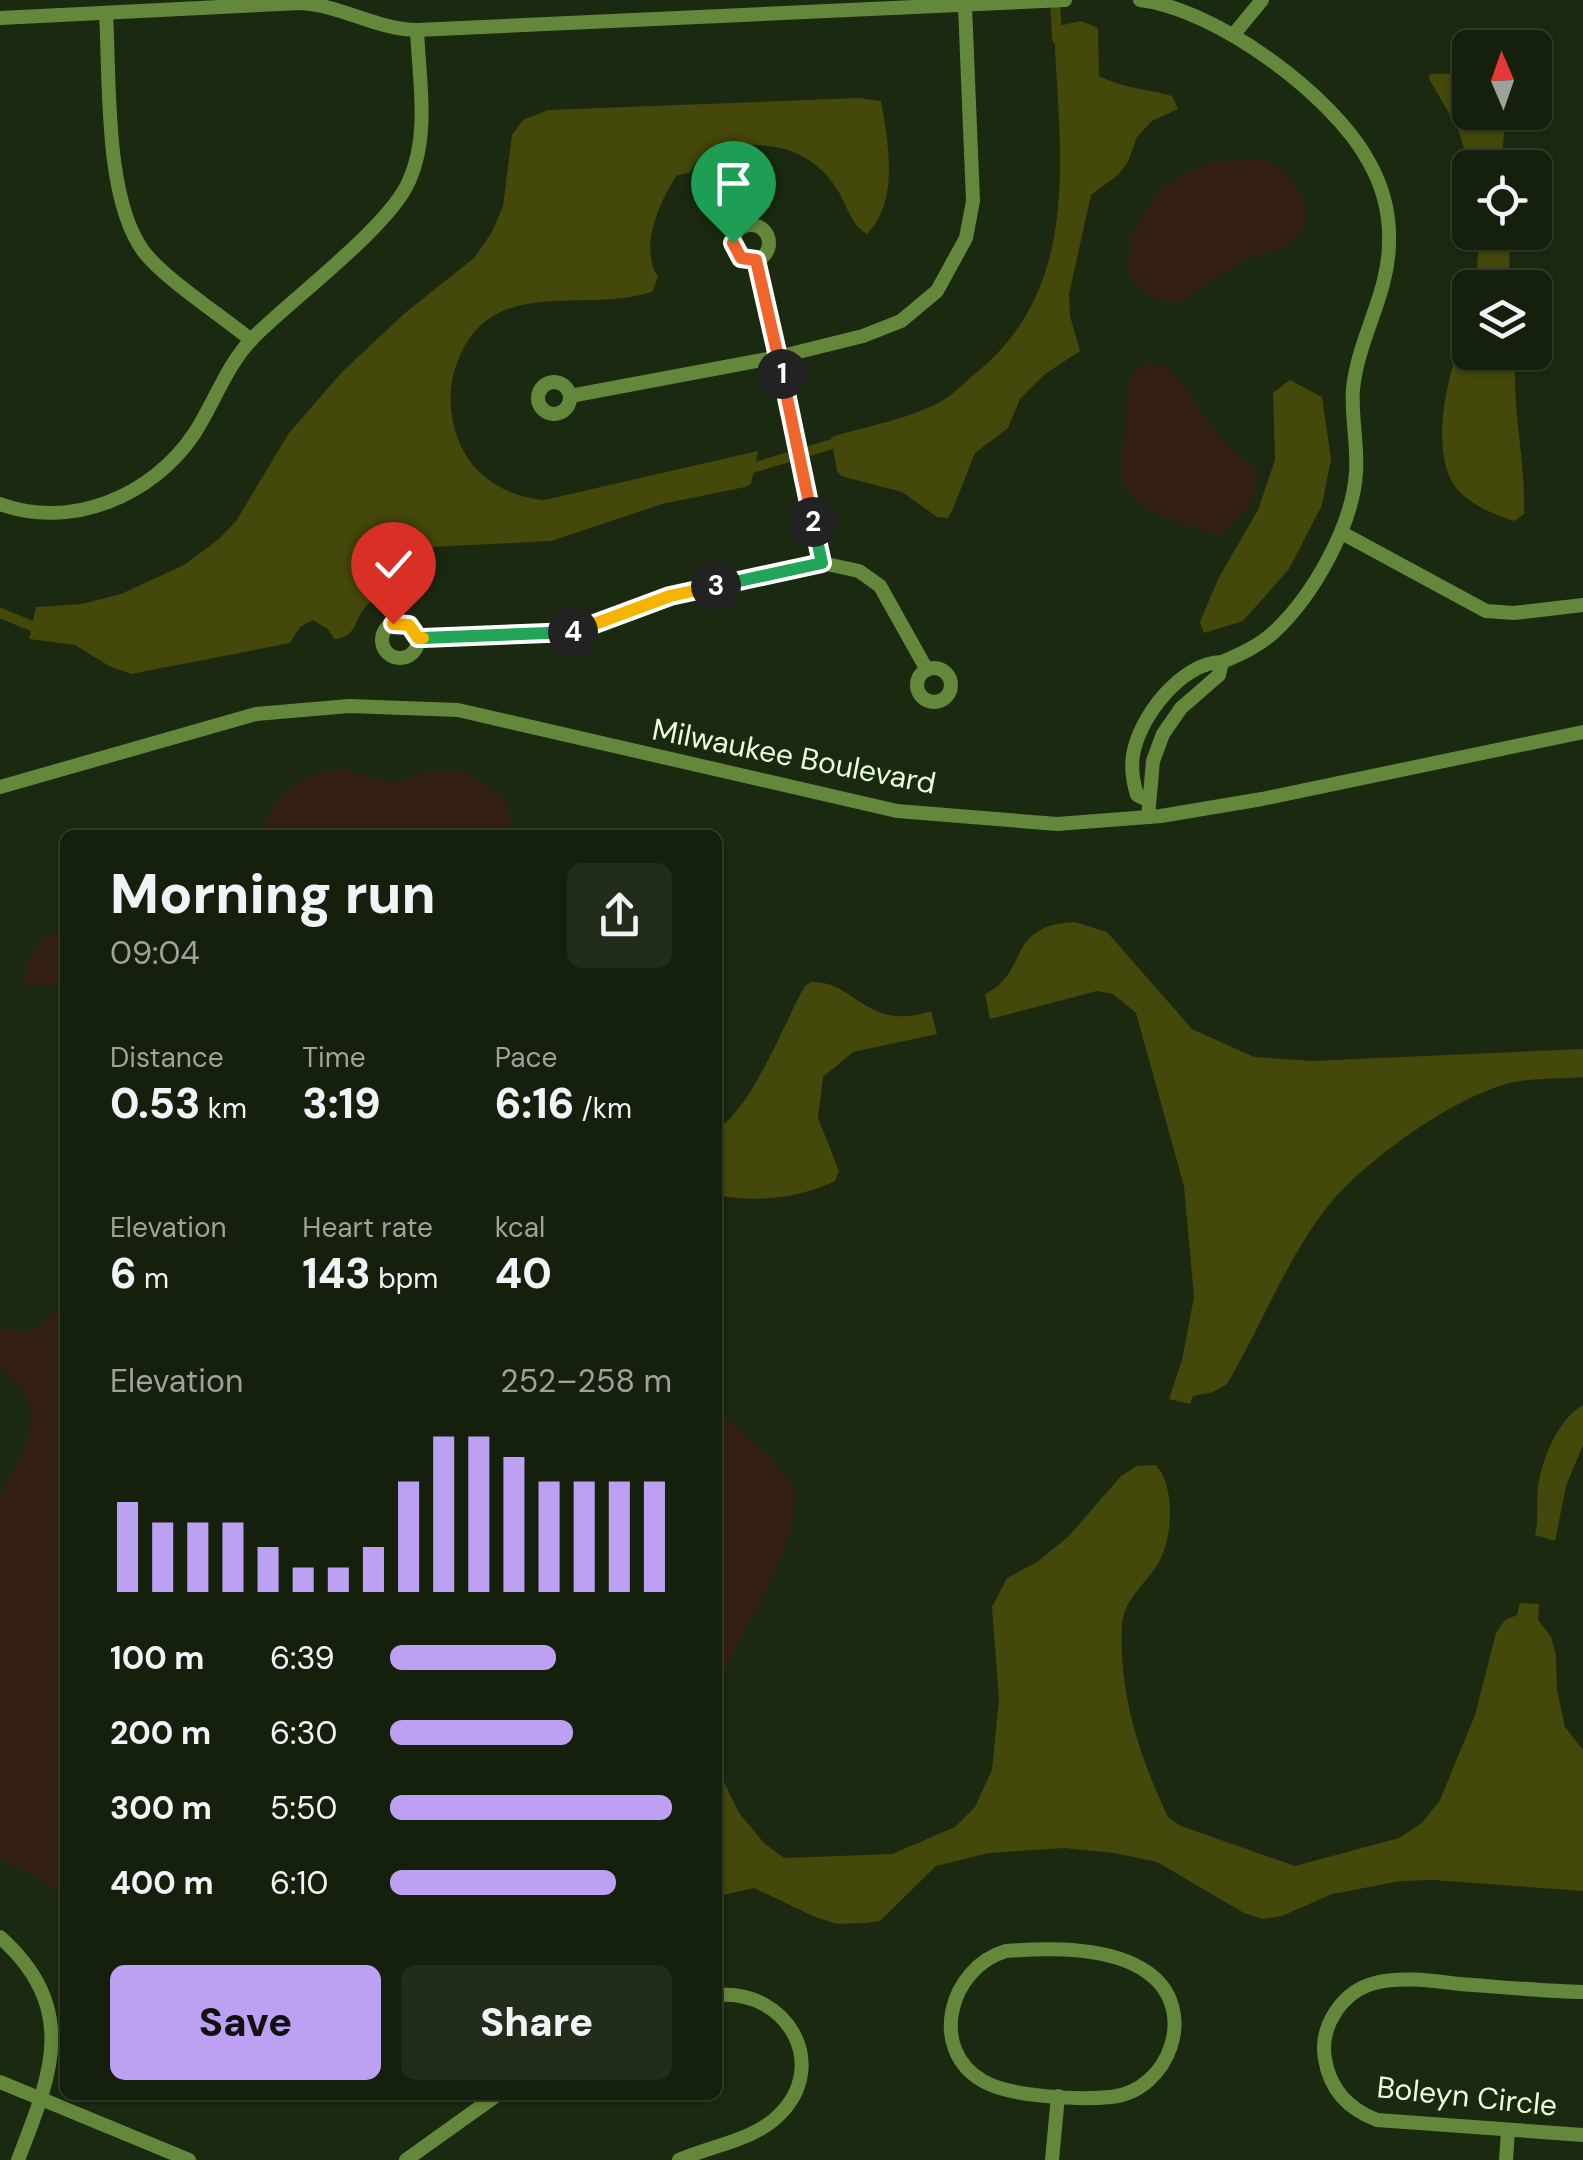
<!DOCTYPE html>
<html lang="en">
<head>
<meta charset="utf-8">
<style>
	body { margin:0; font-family:"DM Sans",sans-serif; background:#212c1a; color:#f1f3f6; height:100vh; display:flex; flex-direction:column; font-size:38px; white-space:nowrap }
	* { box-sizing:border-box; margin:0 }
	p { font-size:32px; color:#9da29d }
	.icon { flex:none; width:55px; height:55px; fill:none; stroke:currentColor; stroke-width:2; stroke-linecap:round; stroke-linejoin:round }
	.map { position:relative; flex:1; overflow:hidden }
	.side { position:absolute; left:60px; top:830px; width:662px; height:1270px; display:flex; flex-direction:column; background:#141f0c; border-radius:15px; box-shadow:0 2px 8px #0004,0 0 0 2px #333d2d }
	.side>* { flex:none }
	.needle { width:65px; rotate:358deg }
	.controls { position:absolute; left:1452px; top:30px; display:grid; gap:20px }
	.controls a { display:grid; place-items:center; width:100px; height:100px; border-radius:15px; background:#141f0c; box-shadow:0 2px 8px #0004,0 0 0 2px #333d2d; font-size:50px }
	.pin { position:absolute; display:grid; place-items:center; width:85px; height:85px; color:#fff; margin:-102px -42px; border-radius:50% 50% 50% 0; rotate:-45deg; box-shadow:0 0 10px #0007 }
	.pin .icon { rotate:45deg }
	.km { position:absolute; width:50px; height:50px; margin:-25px; border-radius:50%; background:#222; color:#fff; font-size:28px; line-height:50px; text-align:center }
	.round { display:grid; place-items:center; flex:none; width:105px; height:105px; border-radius:15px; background:#212c1a }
	.summary { display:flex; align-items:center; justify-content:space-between; height:170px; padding:0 50px }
	h1 { font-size:55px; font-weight:800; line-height:75px }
	.stats { display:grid; grid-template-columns:repeat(3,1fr); gap:15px; height:170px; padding:10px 50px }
	.stats div { display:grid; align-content:center }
	.stats b { font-size:42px; font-weight:800 }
	.stats small { font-size:28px; font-weight:400 }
	.stats p { font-size:28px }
	.chart { height:280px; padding:20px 50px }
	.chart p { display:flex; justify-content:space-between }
	.chart svg { width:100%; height:180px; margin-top:10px; stroke:#bca0f2; stroke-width:6 }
	.action { display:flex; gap:20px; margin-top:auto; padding:20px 50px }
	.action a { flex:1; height:115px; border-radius:15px; background:#bca0f2; color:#111; font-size:40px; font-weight:800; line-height:115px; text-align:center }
	.action a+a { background:#212c1a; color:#f1f3f6 }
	ul { padding:0 50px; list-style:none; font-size:32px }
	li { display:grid; grid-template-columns:160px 120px 1fr; align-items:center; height:75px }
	li i { height:25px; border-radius:12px; background:#bca0f2 }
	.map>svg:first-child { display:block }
	.green { fill:#342013 }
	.water { fill:#44480a }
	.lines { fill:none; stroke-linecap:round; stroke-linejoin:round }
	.canal { stroke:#44480a; stroke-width:10 }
	.minor { stroke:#64883b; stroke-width:14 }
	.split-1-casing { stroke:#fff; stroke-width:20 }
	.split-2-casing { stroke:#fff; stroke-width:20 }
	.split-3-casing { stroke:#fff; stroke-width:20 }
	.split-4-casing { stroke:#fff; stroke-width:20 }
	.split-5-casing { stroke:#fff; stroke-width:20 }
	.split-6-casing { stroke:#fff; stroke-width:20 }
	.split-1 { stroke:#f0652b; stroke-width:12 }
	.split-2 { stroke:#f0652b; stroke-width:12 }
	.split-3 { stroke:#22a559; stroke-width:12 }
	.split-4 { stroke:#f5b400; stroke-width:12 }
	.split-5 { stroke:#22a559; stroke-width:12 }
	.split-6 { stroke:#f5b400; stroke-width:12 }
	.labels { text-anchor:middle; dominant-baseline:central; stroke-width:8; stroke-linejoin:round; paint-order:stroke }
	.street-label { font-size:30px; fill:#eaffd9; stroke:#1a2910 }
</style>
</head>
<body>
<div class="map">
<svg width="1583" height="2160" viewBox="0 0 1583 2160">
	<rect width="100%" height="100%" fill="#1a2910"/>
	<!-- green -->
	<g class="green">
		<path d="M1260,159C1292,168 1326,213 1292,241C1278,254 1258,252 1242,261C1220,273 1200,291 1177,303L1155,300L1131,280L1127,264L1132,234L1157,193L1182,173L1212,162Z"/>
		<path d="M1148,364L1164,365C1204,402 1207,437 1258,470L1250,504L1220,536C1191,525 1129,514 1122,478C1119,461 1124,447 1125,431C1128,409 1124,391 1134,370Z"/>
		<path d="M342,769L395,783L429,771L464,772L504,796L514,835H234L263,828C279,790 299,773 342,769Z"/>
		<path d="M65,929V987L22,985C29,956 35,938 65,929Z"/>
		<path d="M53,1311L65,1313V1898L36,1876L0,1859V1496C14,1470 41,1428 27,1397C23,1386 8,1376 0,1367V1330C28,1330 37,1338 53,1311Z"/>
		<path d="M718,1412L768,1455L796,1491C791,1555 765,1590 738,1644C731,1657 730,1667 718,1676Z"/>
	</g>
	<!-- water -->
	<g class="water">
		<path d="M1081,21L1098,28L1099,76C1123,88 1146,89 1172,96L1178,109L1152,121L1137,137L1128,162L1118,175L1091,195L1069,294L1070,316L1080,351L1045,374L1020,399L1008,428L975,453L952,511L948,518L937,517L902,492L841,476L837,471L831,437C864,427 912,418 940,402C951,396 961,386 970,378C1085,289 1059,155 1054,27Z"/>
		<path d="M1470,73V112L1506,113L1501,167L1470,168L1458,129L1428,77L1431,74Z"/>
		<path d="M858,98L881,101C888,143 900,200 867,234C853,226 848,210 841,196C819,155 780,140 735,147C716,149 699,155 689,173L677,175C659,202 639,248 658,277L652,292C580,315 486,271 455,369C447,395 450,425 463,450C478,480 512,498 544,500L758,451L751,484L745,487L662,504L551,541L433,547L421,553L406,588C392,593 378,594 367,605C353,620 358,637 334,639L328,629L313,620L300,627L290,643L131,674L109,666L75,645L29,639L36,607L82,604L121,594L184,565L219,539L236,521L289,433L342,372L405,313L474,258L492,232L503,206L512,135L523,120L548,110Z"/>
		<path d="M1480,233H1509L1510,287H1475Z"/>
		<path d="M1470,309V352L1516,353C1511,409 1526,459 1524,514L1514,521C1492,514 1460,501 1450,478C1429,428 1455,357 1470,309Z"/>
		<path d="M1290,380L1322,397L1331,459L1322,505L1289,569L1243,621L1204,633L1200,622L1219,577L1258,510L1275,460L1273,393Z"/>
		<path d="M1075,922L1107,932L1192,1029L1254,1057L1312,1061L1583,1049V1077C1561,1079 1536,1078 1514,1082C1455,1095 1362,1162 1325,1210C1285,1262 1261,1327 1227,1384L1213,1392L1193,1396L1190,1404L1169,1399L1182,1360L1194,1297L1184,1186L1136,1013L1113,994L1097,991L990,1019L985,994C1030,972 1005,925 1075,922Z"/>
		<path d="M811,982C855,980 867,1033 931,1011L937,1034L853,1052L823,1077L818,1118L839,1171L835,1181C800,1198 756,1203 718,1195V1128C751,1110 785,1021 805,986Z"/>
		<path d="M1583,1405V1445L1566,1486L1555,1541L1535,1535C1539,1519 1536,1503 1538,1487C1541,1460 1559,1418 1583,1405Z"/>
		<path d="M1156,1465C1175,1486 1173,1535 1160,1560C1148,1583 1124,1597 1122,1625C1119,1695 1139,1755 1168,1817L1181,1826L1295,1866L1399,1838L1422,1823L1440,1800L1475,1715L1496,1633L1505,1620L1517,1615L1520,1603L1539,1604L1538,1620L1551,1637L1556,1655L1557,1690L1565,1727L1583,1750V1891L1434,1880L1401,1881L1332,1894L1282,1916L1263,1919L1244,1913L1157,1862L1114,1853L1064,1848L988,1853L936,1866L880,1921L866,1923L837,1924L815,1917L754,1888L718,1896V1770L739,1813L764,1843L784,1858L892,1854L955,1827L975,1807L992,1770L999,1699L992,1607L1007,1578L1037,1562L1069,1536L1121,1476L1137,1466Z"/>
	</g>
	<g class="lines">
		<!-- canal -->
		<g class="canal">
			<path d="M1055,0L1057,39"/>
			<path d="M742,471L846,440"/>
			<path d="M0,613L32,626L41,624"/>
		</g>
		<!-- minor -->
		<g class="minor">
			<path d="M1140,0C1216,9 1333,95 1369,162C1383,187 1390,214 1389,242C1389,294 1358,338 1353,389C1351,417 1358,445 1356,472C1353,525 1313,596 1274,632C1259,646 1241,654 1222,662"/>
			<path d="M106,13C110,80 104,199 144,252C166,280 222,316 251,340"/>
			<path d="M0,18L300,3C341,5 375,29 417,30L1065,0"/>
			<path d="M1234,34L1262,0"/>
			<circle cx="751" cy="243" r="18"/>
			<path d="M756,260L822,563"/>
			<circle cx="554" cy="398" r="16"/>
			<path d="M570,396L778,357L863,336L901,321L937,291L966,238L973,201L965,6"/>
			<path d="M0,504C72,530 152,496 194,434C215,402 226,365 254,337C293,298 390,226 409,181C430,135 419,80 417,30"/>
			<path d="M1342,533L1486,611L1514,613L1583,605"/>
			<circle cx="400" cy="640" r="18"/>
			<path d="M418,638L572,632L669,596L822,563L859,571L880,586L927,670"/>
			<circle cx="934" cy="685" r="17"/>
			<path d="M0,787L256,714L349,706L458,710L897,811L1057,824L1161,816L1262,799L1583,732"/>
			<path d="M1147,800L1137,795C1133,782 1131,768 1133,755C1139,717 1182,662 1222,662L1219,675L1181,708L1163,734L1153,761L1148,817"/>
			<path d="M0,1937C80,2009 51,2075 18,2160"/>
			<path d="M1006,1951C1049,1948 1110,1946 1147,1972C1200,2008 1170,2091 1111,2097C1079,2100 1010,2097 983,2081C927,2049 950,1967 1006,1951Z"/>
			<path d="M1583,1992C1542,1991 1501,1987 1460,1984C1433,1981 1402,1976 1375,1983C1343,1991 1319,2026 1325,2059C1330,2090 1348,2109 1377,2120L1583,2135"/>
			<path d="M0,2082L189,2160"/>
			<path d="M406,2160L497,2095"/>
			<path d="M679,2160C710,2146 755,2140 779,2115C831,2064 786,1989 718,1995"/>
			<path d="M1052,2160L1058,2096"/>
			<path d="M1506,2160L1508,2131"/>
		</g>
	</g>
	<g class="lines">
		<defs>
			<path id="split-1" d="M733,243L741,258L756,260L782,374"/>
			<path id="split-2" d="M782,374L813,522"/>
			<path id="split-3" d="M716,586L822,563L813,522"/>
			<path id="split-4" d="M573,632L670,596L716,586"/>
			<path id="split-5" d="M423,638L573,632"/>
			<path id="split-6" d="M393,624L409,625L418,638H423"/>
		</defs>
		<!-- split-1 casing -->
		<use href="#split-1" class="split-1-casing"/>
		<!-- split-2 casing -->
		<use href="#split-2" class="split-2-casing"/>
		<!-- split-3 casing -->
		<use href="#split-3" class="split-3-casing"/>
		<!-- split-4 casing -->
		<use href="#split-4" class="split-4-casing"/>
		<!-- split-5 casing -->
		<use href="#split-5" class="split-5-casing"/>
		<!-- split-6 casing -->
		<use href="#split-6" class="split-6-casing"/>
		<!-- split-1 -->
		<use href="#split-1" class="split-1"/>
		<!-- split-2 -->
		<use href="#split-2" class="split-2"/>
		<!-- split-3 -->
		<use href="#split-3" class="split-3"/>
		<!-- split-4 -->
		<use href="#split-4" class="split-4"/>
		<!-- split-5 -->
		<use href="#split-5" class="split-5"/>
		<!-- split-6 -->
		<use href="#split-6" class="split-6"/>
	</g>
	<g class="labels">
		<!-- street labels -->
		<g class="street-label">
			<text transform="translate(794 756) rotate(11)">Milwaukee Boulevard</text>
			<text transform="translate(1467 2096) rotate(6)">Boleyn Circle</text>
		</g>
	</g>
</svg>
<div class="controls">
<a><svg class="needle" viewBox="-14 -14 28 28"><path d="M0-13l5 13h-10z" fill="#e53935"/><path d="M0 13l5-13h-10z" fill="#9da29d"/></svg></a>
<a><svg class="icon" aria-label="locate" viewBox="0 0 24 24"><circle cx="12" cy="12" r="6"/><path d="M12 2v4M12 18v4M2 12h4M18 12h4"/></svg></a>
<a><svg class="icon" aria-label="layers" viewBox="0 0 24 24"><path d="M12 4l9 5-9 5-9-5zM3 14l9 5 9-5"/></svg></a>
</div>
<div class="pin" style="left:733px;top:243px;background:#1e9e55"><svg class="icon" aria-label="arrive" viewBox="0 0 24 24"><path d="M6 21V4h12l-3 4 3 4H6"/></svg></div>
<div class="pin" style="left:393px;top:624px;background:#d93025"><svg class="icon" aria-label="check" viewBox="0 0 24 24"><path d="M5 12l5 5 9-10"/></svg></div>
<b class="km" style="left:782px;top:374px">1</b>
<b class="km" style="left:813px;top:522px">2</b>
<b class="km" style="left:716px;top:586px">3</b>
<b class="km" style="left:573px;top:632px">4</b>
<section class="side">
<div class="summary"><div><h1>Morning run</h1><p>09:04</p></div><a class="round"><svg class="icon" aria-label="share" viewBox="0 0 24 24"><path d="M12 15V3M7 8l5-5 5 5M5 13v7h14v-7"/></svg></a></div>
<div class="stats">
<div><p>Distance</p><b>0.53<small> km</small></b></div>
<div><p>Time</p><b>3:19</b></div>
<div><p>Pace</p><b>6:16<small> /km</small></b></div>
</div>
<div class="stats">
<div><p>Elevation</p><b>6<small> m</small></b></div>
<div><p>Heart rate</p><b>143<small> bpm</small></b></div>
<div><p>kcal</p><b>40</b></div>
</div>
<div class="chart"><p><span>Elevation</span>252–258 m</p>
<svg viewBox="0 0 160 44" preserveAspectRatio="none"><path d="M5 44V22M15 44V27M25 44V27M35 44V27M45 44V33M55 44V38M65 44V38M75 44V33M85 44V17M95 44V6M105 44V6M115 44V11M125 44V17M135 44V17M145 44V17M155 44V17"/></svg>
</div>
<ul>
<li><b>100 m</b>6:39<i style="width:59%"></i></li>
<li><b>200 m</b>6:30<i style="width:65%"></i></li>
<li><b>300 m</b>5:50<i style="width:100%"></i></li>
<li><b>400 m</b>6:10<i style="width:80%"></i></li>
</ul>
<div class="action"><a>Save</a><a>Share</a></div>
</section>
</div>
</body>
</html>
